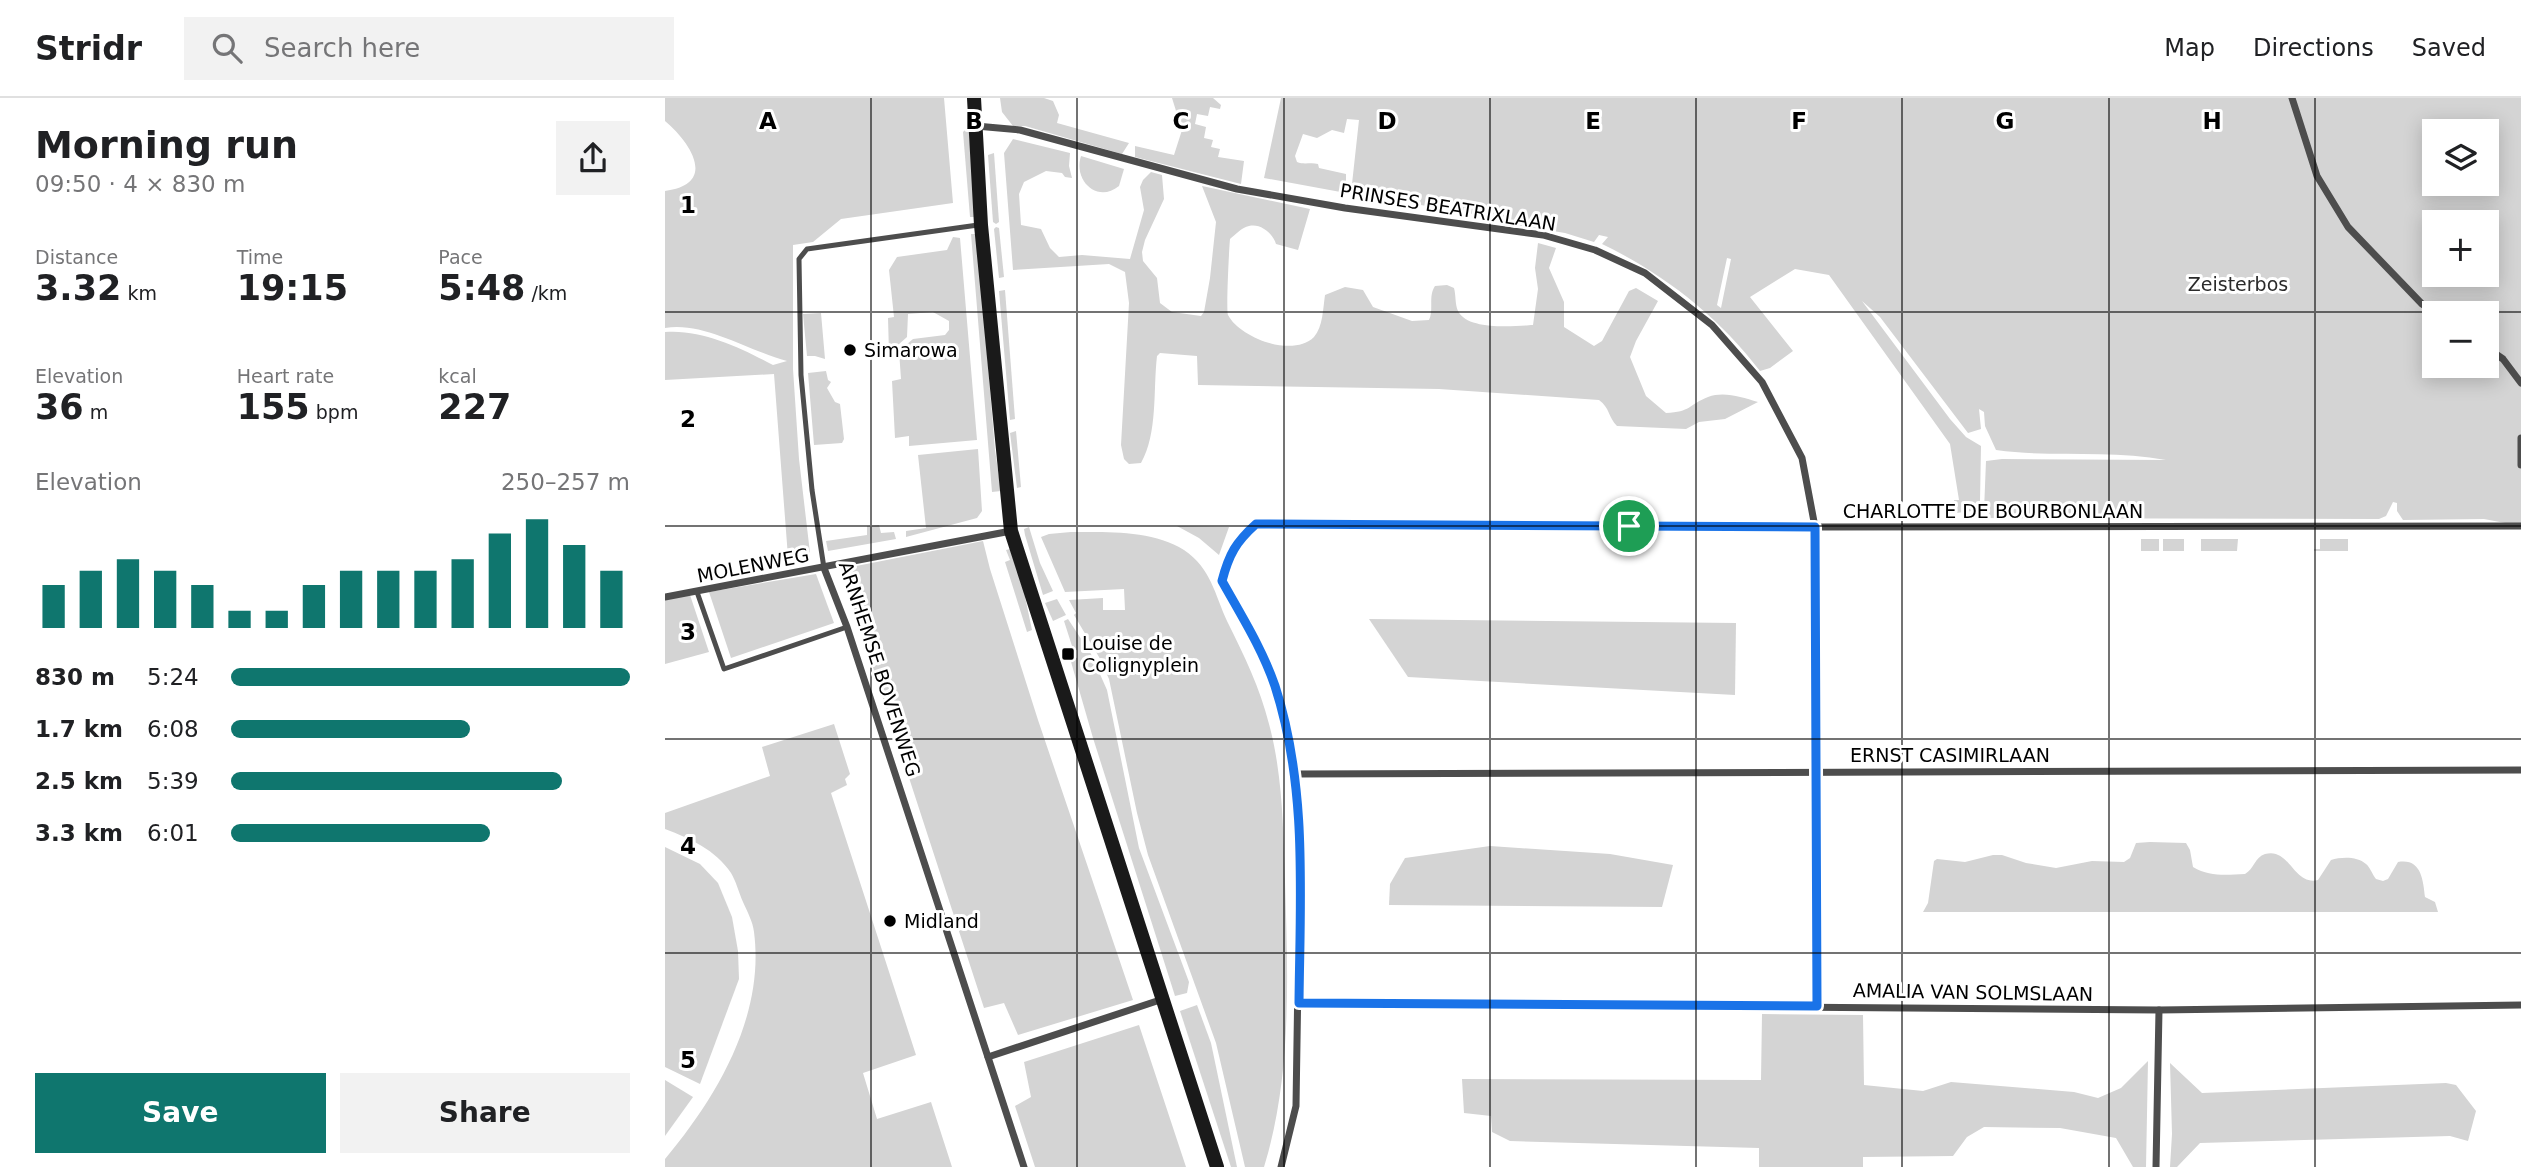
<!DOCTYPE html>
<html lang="en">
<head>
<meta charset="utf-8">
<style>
	body { margin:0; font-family:"DejaVu Sans",sans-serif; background:#f2f2f2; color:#202124; height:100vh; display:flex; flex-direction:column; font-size:26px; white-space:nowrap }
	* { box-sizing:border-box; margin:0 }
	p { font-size:23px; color:#757577 }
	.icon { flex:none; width:38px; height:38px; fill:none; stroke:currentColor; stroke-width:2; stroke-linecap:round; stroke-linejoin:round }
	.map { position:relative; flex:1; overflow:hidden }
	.sheet { display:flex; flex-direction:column; background:#fff; width:665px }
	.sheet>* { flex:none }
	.fabs { position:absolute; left:1757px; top:21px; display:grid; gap:14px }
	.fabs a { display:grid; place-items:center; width:77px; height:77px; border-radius:0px; background:#fff; box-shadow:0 4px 18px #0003; font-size:35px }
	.pin { position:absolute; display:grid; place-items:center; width:60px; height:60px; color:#fff; margin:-30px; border:4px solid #fff; border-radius:50%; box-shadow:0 2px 7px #0007 }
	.round { display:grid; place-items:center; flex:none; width:74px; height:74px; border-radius:0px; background:#f2f2f2 }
	.summary { display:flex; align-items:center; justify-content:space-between; height:119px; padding:0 35px }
	h1 { font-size:38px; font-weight:700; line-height:52px }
	.figures { display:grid; grid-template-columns:repeat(3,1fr); gap:10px; height:119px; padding:7px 35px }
	.figures div { display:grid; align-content:center }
	.figures b { font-size:35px; font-weight:700 }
	.figures small { font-size:19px; font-weight:400 }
	.figures p { font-size:19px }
	.chart { height:196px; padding:14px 35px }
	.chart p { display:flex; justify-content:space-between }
	.chart svg { width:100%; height:126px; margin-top:7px; stroke:#0f766e; stroke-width:6 }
	.button { display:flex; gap:14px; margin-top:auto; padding:14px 35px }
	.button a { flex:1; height:80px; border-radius:0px; background:#0f766e; color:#fff; font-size:28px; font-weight:700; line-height:80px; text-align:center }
	.button a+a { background:#f2f2f2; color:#202124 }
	ul { padding:0 35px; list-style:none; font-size:23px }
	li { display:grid; grid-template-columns:112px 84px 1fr; align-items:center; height:52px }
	li i { height:18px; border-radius:9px; background:#0f766e }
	header { display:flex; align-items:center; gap:42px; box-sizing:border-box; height:98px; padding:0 35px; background:#fff; border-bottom:2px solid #e0e0e0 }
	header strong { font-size:33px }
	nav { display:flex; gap:38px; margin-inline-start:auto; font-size:24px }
	.search { width:490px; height:63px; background:#f2f2f2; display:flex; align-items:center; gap:18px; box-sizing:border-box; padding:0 24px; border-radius:0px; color:#757577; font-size:26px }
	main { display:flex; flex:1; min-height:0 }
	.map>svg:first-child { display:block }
	.green { fill:#d4d4d4; fill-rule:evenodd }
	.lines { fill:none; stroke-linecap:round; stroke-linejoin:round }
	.lane { stroke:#4d4d4d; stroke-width:5 }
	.street { stroke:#4d4d4d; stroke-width:7 }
	.secondary { stroke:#1a1a1a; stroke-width:14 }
	.route-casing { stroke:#fff; stroke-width:14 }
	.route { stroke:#1a73e8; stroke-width:9 }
	.grid { fill:none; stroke:#000; stroke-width:2; stroke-opacity:0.55 }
	.poi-dot { fill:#000; stroke:#fff; stroke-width:2.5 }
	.labels { text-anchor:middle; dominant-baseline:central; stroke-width:6; stroke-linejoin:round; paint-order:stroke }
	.street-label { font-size:19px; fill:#000; stroke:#fff }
	.park-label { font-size:19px; fill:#2b2b2b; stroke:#fff }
	.poi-label { font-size:19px; fill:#000; stroke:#fff; text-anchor:start }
	.grid-label { font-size:23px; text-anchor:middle; font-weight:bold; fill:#000; stroke:#fff; stroke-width:6; stroke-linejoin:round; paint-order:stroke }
</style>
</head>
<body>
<header>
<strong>Stridr</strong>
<div class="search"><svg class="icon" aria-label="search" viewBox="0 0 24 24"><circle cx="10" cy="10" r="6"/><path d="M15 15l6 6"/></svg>Search here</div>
<nav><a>Map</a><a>Directions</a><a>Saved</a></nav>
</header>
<main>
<section class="sheet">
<div class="summary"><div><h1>Morning run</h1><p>09:50 · 4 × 830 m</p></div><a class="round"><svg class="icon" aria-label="share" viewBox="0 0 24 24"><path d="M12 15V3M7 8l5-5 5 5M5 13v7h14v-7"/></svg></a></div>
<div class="figures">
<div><p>Distance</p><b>3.32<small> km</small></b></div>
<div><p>Time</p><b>19:15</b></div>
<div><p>Pace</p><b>5:48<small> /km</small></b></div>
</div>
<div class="figures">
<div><p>Elevation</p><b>36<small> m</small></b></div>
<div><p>Heart rate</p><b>155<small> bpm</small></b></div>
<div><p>kcal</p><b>227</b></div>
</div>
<div class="chart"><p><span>Elevation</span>250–257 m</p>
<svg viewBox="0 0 160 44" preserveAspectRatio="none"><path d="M5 44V29M15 44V24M25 44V20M35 44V24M45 44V29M55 44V38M65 44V38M75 44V29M85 44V24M95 44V24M105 44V24M115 44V20M125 44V11M135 44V6M145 44V15M155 44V24"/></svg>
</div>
<ul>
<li><b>830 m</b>5:24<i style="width:100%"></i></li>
<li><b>1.7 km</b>6:08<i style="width:60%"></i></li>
<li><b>2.5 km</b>5:39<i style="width:83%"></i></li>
<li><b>3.3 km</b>6:01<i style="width:65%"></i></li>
</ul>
<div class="button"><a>Save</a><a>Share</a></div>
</section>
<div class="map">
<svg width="1856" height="1069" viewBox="0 0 1856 1069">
	<rect width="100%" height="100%" fill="#fff"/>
	<!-- green -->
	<g class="green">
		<path d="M0,0H279L288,105L176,121L148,144L128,147V271L134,361L145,455L123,459L109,276L0,282V234C37,231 76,250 108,267L122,263C86,254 39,223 0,230V93C53,86 26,45 0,23Z"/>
		<path d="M335,0H379L388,3L394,17L392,25L464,45L457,56L360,28H348L337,14Z"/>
		<path d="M507,0H548L556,7L555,11L545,9L543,18L532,16L530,26L541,29L539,40L548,42L546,49L555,51L553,59L579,63L576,86L470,59V48L509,57L517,32Z"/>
		<path d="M616,0H1856V428L1819,421L1738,422L1732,413V405L1728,404L1721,418L1714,421L1312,420L1319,413L1321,363L1337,361L1501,362C1446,351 1388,360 1331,352L1320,328L1319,314L1314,311L1316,331L1303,335L1215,219L1197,203L1285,321L1301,339L1316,348L1315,403L1307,413L1291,415L1289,402H1294L1285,346L1164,177L1130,171L1085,199L1128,253L1105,270L1095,273C1053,218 999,176 937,146L943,139L934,137L929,144L900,135L846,126L843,122L686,95L694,22L682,21L679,35L667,32L652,40L638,36L630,58L632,64C639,67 646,64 653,66L654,70L681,76V95L599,80ZM1769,33H1822V86H1769ZM1769,124H1822V177H1769ZM1062,160L1066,161L1056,210L1052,207ZM1769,215H1822V268H1769Z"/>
		<path d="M300,32L304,33L310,119H305L298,34Z"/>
		<path d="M348,41L405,55L404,68L407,80L400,79L397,75L381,73L359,84L354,96L356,127L376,131L385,150L394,159L417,157L465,161L479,112L475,89L478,82L486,74L497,77L499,101L480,142L477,154L478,163L492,180L495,205L507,214L536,218L539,214L545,180L551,124L537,88L645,111L633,152L611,146C608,136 596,125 584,128C577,129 570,137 565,141C564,152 561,212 563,217C575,240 628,260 649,239C658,229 658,210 660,197L680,189L698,192L708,209L747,223L764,222C769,212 763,198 770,188L782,187L789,190C791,197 790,207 793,213C803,233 850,228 868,227L873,191L870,170L873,145L891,150L884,170L899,204V229L929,248L937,243L964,193L971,190L993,203L971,243L965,259L981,298L1001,315C1026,314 1023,307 1043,299C1059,293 1076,299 1093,304L1060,321L1034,324L1021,331L952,328C943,319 945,310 934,302L774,291L533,287L532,258L495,255L492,258C488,292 493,335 476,365L464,366L459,361L456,347L464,205L460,174L444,166L348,172L339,55Z"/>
		<path d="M329,55L334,124L331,126L328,124L323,57Z"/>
		<path d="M416,58L459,71L454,88C432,106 408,82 416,58Z"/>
		<path d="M331,129L334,130L339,179L334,180L329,131Z"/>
		<path d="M306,136H312L330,352L336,393L327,394Z"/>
		<path d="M288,139L295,140L312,342L244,348V338L230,340L227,283L236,281L234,253L248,241L280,237L284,232V223L268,214L243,216L242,239L224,255L223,220L229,219L224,172L232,159L282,152Z"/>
		<path d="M340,192L350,321L345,322L334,193Z"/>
		<path d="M156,215L160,261L150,258H142L138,216Z"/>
		<path d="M161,273L163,282L166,284L162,290L170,304L175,306L179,341L177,345L149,347L143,275Z"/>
		<path d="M351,333L356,389L352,390L345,335Z"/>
		<path d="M313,351L317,413L312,420L241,439V433L261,430L253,357Z"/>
		<path d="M214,427L216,435L229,434L231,441L163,453L161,443L202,437V428Z"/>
		<path d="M512,428L564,429L554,457L534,440Z"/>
		<path d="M364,429L375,465L388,493L378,497L360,437L359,431Z"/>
		<path d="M406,434C442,434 488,432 519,452C546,470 550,497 562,523C579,557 595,590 604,626C618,678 618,731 620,784C623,878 627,978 599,1069H580L551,945L483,757L472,715L444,581L434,559L409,517L411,515L404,502L438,500V512H460L459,491L400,494L376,439L384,436Z"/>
		<rect x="1476" y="441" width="18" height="12"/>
		<rect x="1498" y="441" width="21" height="12"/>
		<path d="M1536,441H1573L1572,453H1536Z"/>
		<path d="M1655,441H1683V453H1649V451H1655Z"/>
		<path d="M318,443L325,471L373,622L468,902L353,937L339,905L319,910L176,471Z"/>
		<path d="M345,451L359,494L367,532L362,534L340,464L345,462L341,452Z"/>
		<path d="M151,476L169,525L66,560L44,494Z"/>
		<path d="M25,497L44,554L0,566V501Z"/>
		<path d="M392,501L401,517L388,523L380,505Z"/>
		<path d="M403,521L426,556L442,592L474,750L524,884L522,895L510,898L428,640L402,550L407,548L399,523Z"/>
		<path d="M704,521L1071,525L1070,597L743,579Z"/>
		<path d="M169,626L185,676L180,681L182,687L166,695L251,957L198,975L212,1021L266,1004L287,1069H0V1061C52,999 100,918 89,834C88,824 82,813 78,804C74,795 71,783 66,775C51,752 24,740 0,731V715L105,678L97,649Z"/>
		<path d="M1485,744L1521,745L1525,752L1528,769C1545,779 1561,777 1580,776C1589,771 1590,759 1600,756C1625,749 1628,788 1653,782L1666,762C1676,759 1692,758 1701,766C1705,769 1707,776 1711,781L1718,783L1723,781L1733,764C1756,760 1758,781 1760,799L1770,804L1773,814H1258L1263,805L1269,763L1272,761L1300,764L1328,757H1337L1361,765L1391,770L1427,763L1459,764L1465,760L1471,745Z"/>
		<path d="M825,748L945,756L1008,767L997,809L724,807L725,786L740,760Z"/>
		<path d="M0,749L35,766L53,785L67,819L73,853L74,881L35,986L0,969Z"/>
		<path d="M532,907L546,945L572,1069H566L515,913Z"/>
		<path d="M1097,916L1198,917L1199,987L1258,993L1286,984L1409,994L1433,1000L1456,990L1483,963L1481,1069H1468L1451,1040L1395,1030L1319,1029L1302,1039L1288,1058L1198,1059V1069H1094V1050L845,1043L827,1034L826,1018L799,1015L797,981L1096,982Z"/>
		<path d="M474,927L521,1069H370L350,1008L366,999L359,964Z"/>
		<path d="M1505,965L1537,995L1781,985L1791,987L1811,1013L1803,1043L1785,1038L1535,1045L1512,1069H1505L1507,1036Z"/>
		<path d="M0,982L28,999L0,1038Z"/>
	</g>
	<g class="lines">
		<!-- lane -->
		<g class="lane">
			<path d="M159,470L147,392L136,277L134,161L142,151L313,127"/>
			<path d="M32,494L59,571L182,529"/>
		</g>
		<!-- street -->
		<g class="street">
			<path d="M1627,0L1652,78L1683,129L1757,206L1771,215"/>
			<path d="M311,28L355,32L572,91L680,110L878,137L930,152L980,175L1047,227L1097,284L1137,360L1150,429L1152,908"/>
			<path d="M1822,250L1838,261L1856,285"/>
			<path d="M1856,340V367"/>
			<path d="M159,470L182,529L359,1069"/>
			<path d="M0,499L346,433"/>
			<path d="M630,676L1856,672"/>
			<path d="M634,905L1494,912L1856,907"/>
			<path d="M323,959L498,901"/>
			<path d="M616,1069L631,1008L635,752L630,676L610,588L595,550L557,483C564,456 571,444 591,426L1150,429L1856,428"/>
			<path d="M1491,1069L1494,912"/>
		</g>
		<!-- secondary -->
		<path class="secondary" d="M309,0L316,127L346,433L552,1069"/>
	</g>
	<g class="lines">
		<defs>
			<path id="route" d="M591,426L1150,429L1152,908L634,905C635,799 643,690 610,588C597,550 576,517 557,483C564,456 571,444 591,426Z"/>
		</defs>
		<!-- route casing -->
		<use href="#route" class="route-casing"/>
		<!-- route -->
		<use href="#route" class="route"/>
	</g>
	<!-- grid -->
	<path class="grid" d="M206,0V1069M412,0V1069M619,0V1069M825,0V1069M1031,0V1069M1237,0V1069M1444,0V1069M1650,0V1069M0,214H1856M0,428H1856M0,641H1856M0,855H1856"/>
	<!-- markers -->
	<g class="poi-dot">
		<circle cx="185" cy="252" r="7"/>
		<rect x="396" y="549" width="14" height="14" rx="3.5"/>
		<circle cx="225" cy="823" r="7"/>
	</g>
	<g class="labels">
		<!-- street labels -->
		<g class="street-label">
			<text transform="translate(783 109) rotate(9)">PRINSES BEATRIXLAAN</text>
			<text x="1328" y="413">CHARLOTTE DE BOURBONLAAN</text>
			<text transform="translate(88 467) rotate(-11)">MOLENWEG</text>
			<text transform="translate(215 571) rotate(72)">ARNHEMSE BOVENWEG</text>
			<text x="1285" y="657">ERNST CASIMIRLAAN</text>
			<text transform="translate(1308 894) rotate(1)">AMALIA VAN SOLMSLAAN</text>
		</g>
		<!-- park labels -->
		<g class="park-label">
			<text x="1573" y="186">Zeisterbos</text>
		</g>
		<!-- poi labels -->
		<g class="poi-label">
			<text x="199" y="252">Simarowa</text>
			<text x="417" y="545">Louise de<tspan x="417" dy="22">Colignyplein</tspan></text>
			<text x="239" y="823">Midland</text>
		</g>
	</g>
	<g class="grid-label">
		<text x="103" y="31">A</text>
		<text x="309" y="31">B</text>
		<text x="516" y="31">C</text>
		<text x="722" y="31">D</text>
		<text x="928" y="31">E</text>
		<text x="1134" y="31">F</text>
		<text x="1340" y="31">G</text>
		<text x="1547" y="31">H</text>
		<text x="23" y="115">1</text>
		<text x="23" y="329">2</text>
		<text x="23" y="542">3</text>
		<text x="23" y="756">4</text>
		<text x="23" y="970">5</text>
	</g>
</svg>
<div class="fabs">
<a><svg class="icon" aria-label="layers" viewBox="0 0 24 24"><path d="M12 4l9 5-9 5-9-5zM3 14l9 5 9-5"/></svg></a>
<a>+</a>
<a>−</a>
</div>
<div class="pin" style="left:964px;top:428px;background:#1e9e55"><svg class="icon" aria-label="arrive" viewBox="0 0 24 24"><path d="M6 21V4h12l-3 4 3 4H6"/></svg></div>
</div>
</main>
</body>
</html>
